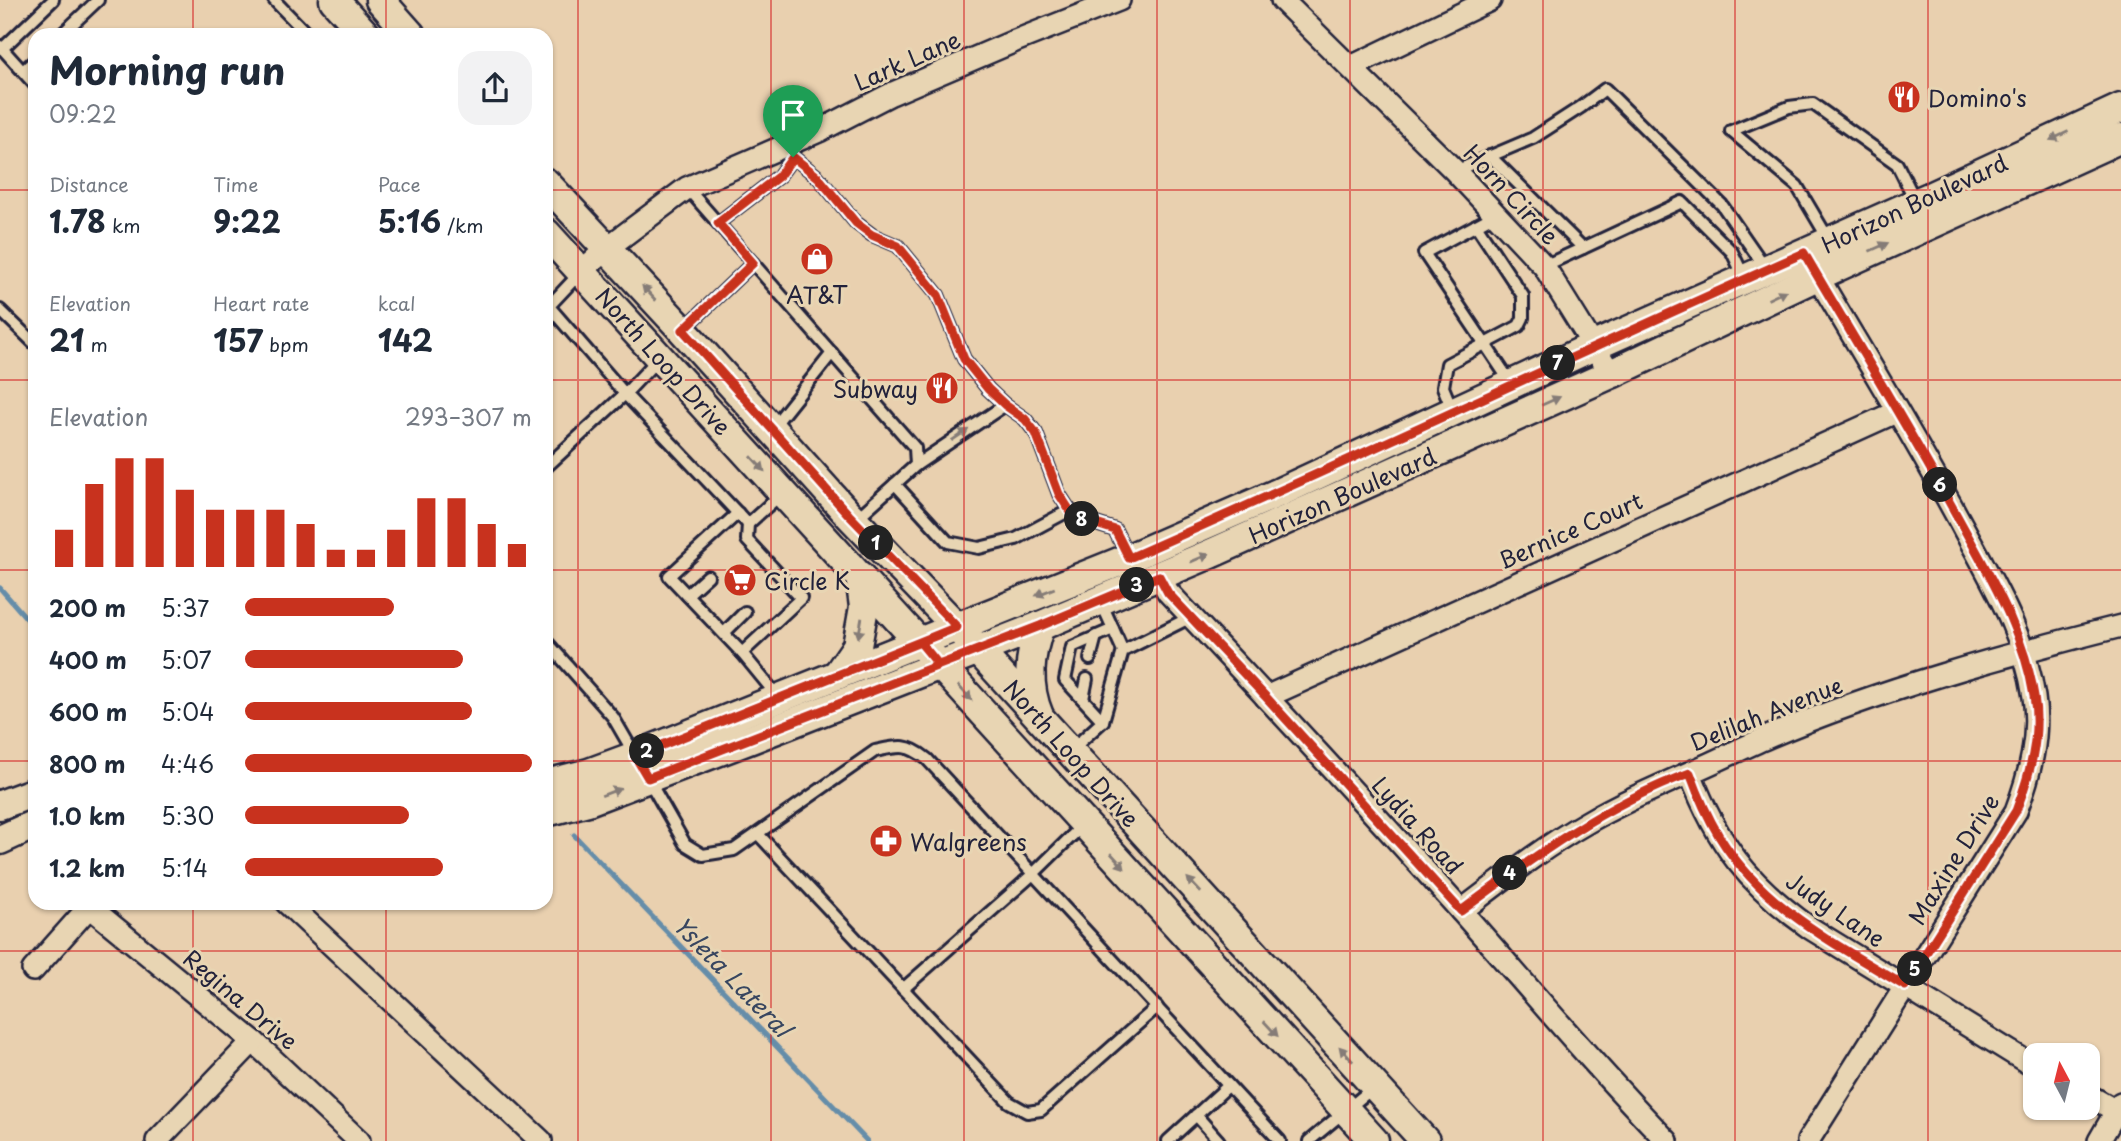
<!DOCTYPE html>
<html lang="en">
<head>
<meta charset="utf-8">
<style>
	body { margin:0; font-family:"Playpen Sans",sans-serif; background:#f2f2f3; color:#1f2937; height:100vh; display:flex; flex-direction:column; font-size:26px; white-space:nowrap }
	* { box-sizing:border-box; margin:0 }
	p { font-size:23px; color:#747a83 }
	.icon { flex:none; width:38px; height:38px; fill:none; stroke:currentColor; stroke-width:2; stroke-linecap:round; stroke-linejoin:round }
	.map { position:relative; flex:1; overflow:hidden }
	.panel { position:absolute; left:28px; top:28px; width:525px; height:882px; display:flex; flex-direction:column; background:#fff; border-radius:21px; box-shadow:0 2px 5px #0004 }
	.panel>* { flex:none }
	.needle { width:46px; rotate:353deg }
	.fabs { position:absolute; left:2023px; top:1043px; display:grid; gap:14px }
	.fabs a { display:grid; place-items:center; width:77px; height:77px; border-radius:14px; background:#fff; box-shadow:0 2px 5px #0004; font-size:35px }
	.pin { position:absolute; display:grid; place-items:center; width:60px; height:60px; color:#fff; margin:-72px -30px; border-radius:50% 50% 50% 0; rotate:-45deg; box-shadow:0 0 7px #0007 }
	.pin .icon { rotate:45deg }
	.km { position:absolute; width:35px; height:35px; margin:-18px; border-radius:50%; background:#222; color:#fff; font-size:19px; line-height:35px; text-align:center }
	.round { display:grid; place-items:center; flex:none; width:74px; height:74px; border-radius:21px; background:#f2f2f3 }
	.summary { display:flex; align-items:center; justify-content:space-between; height:119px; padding:0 21px }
	h1 { font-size:38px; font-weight:700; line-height:52px }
	.metrics { display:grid; grid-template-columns:repeat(3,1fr); gap:10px; height:119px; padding:7px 21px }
	.metrics div { display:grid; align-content:center }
	.metrics b { font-size:30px; font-weight:700 }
	.metrics small { font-size:19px; font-weight:400 }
	.metrics p { font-size:19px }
	.chart { height:196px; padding:14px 21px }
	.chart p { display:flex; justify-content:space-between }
	.chart svg { width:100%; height:126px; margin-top:7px; stroke:#c8321e; stroke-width:6 }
	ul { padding:0 21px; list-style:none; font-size:23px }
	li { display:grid; grid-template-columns:112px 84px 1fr; align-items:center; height:52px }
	li i { height:18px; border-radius:9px; background:#c8321e }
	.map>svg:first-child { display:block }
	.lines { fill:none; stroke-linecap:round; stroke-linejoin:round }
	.stream { stroke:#658da9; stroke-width:5 }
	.service-casing { stroke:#22223b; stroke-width:16 }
	.minor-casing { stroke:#22223b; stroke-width:26 }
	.secondary-casing { stroke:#22223b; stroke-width:33 }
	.service { stroke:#e8d5b3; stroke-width:10 }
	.minor { stroke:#e8d5b3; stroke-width:21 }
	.secondary { stroke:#e8d5b3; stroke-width:28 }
	.oneway { fill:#857c77 }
	.route-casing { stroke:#fff; stroke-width:14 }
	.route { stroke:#c8321e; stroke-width:9 }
	.grid { fill:none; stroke:#d62828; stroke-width:2; stroke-opacity:0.55 }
	.labels { text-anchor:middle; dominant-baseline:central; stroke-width:6; stroke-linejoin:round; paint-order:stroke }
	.street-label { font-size:23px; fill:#22223b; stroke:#e8d5b3 }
	.poi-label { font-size:23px; fill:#22223b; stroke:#e8d5b3; text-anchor:start }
	.water-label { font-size:24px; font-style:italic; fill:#384660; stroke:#e8d5b3 }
</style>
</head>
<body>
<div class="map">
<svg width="2121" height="1141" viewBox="0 0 2121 1141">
	<rect width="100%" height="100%" fill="#e9d0af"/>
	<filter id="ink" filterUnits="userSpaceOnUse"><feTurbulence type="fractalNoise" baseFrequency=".0143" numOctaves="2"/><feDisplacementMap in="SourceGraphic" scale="14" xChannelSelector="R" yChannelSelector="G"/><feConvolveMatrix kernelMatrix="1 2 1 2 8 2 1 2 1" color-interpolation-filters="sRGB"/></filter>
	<g filter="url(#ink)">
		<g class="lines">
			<!-- stream -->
			<g class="stream">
				<path d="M0,588L35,628"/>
				<path d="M574,835L867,1141"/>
			</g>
			<defs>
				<g id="service">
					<path d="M274,0L308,35"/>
					<path d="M61,35L98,0"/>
					<path d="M336,35L352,20"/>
					<path d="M0,46L35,85"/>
					<path d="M2,49L53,0"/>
					<path d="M23,71L35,60"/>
					<path d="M1490,156L1583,248L1682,202L1732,252L1744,277"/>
					<path d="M793,157L818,177L856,223L872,235L898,246L938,295L964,359L988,389L1005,405L1025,419L1036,433L1059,494L1074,517L1115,530L1129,558"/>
					<path d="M1455,171L1533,138L1581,107L1605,89L1722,205L1765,267"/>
					<path d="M687,188L915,448L916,465L855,520"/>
					<path d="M1497,214L1424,253L1511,383"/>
					<path d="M718,223L779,176L793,157L792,152"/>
					<path d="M1829,240L1797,186L1731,131L1789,107L1813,104L1897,164L1916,202"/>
					<path d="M1544,266L1583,248"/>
					<path d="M546,303L625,394L748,524L781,494"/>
					<path d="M549,306L580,273"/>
					<path d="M0,310L35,344"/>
					<path d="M684,329L753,263"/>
					<path d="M1452,409L1443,387L1447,364L1519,326L1523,318V296L1476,225"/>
					<path d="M773,427L832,353"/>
					<path d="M916,465L1005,405"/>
					<path d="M546,467L625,394L658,359"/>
					<path d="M895,484L948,542L979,548L1016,539L1070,510"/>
					<path d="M738,513L669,576L742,653L778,697"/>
					<path d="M687,595L708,576"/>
					<path d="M1101,602L1123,651"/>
					<path d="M724,633L745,612"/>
					<path d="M546,641L613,717L635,755"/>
					<path d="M742,653L801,598L747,540L748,524"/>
					<path d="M1090,659L1096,636"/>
					<path d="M1083,699L1087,679"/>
					<path d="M1103,721L1065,680L1072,647L1113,629"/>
					<path d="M1070,751L1103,721L1123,651L1191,617"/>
					<path d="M648,779L685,844L703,855L734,850L875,751C899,746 907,743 927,759L1280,1141"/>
					<path d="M758,834L1009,1102L1027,1112L1041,1110L1157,1007"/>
					<path d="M903,989L1032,875L1084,824"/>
					<path d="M1196,1115L1219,1141"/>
					<path d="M1168,1141L1228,1086"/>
					<path d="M1309,1141L1374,1087"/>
				</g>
				<g id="minor">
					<path d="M1282,0L1455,171L1544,266L1611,374"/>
					<path d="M1351,67L1490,0"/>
					<path d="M582,271L607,248L687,188L821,130L891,94L1015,41L1119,0"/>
					<path d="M1159,576L1168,592C1267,697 1366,804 1462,912C1530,989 1596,1068 1667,1141"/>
					<path d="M1266,697L1896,412"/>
					<path d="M1690,773C1717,844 1748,884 1810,928L2035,1067"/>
					<path d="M85,903L253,1041L359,1141"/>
					<path d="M287,903L541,1141"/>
					<path d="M1461,911C1502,880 1542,848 1586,823C1620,803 1655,788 1691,772C1717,761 1742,748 1768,737C1881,689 2002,656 2121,626"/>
					<path d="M33,970L89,907"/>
					<path d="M2088,1095L2116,1111"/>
					<path d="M157,1141L253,1041"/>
					<path d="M1808,1141L2016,811C2030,774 2040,736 2034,697C2025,636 1994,585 1965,531C1917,441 1863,354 1811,265"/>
					<path d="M2099,1141L2121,1103"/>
				</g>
				<g id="secondary">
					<path d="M334,0L366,35"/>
					<path d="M380,0L411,35"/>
					<path d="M546,183L677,324L849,515L957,627L1425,1141"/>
					<path d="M546,233L1374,1141"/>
					<path d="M837,675L857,646L864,607L860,576"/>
					<path d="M1039,716C1026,685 1029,656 1040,626"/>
					<path d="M546,784L589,773L635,756L1129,558L1280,492L1594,346L1929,197L2121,108"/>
					<path d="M0,805L35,792"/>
					<path d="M546,812L588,801L751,739L1040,626L1210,554L1611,374L1817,276L2121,138"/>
					<path d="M0,840L35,824"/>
				</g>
			</defs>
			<!-- service casing -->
			<use href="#service" class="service-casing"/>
			<!-- minor casing -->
			<use href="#minor" class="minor-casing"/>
			<!-- secondary casing -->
			<use href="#secondary" class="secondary-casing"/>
			<!-- service -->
			<use href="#service" class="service"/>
			<!-- minor -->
			<use href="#minor" class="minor"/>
			<!-- secondary -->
			<use href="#secondary" class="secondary"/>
		</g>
		<!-- one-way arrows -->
		<defs><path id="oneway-solid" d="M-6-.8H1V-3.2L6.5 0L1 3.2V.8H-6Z" transform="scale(1.75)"/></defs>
		<g class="oneway">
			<use href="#oneway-solid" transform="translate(2059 136) rotate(155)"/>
			<use href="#oneway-solid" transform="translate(1879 247) rotate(-24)"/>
			<use href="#oneway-solid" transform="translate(649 293) rotate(-133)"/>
			<use href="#oneway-solid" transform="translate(1777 295) rotate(-26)"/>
			<use href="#oneway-solid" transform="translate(1551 401) rotate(-24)"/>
			<use href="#oneway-solid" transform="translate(960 435) rotate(-34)"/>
			<use href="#oneway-solid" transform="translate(758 464) rotate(48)"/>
			<use href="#oneway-solid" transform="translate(1200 558) rotate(-23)"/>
			<use href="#oneway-solid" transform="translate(1045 592) rotate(158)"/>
			<use href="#oneway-solid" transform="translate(860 628) rotate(100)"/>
			<use href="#oneway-solid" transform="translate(965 693) rotate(48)"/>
			<use href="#oneway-solid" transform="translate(611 792) rotate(-21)"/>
			<use href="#oneway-solid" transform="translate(1118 861) rotate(48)"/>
			<use href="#oneway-solid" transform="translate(1194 885) rotate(-133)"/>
			<use href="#oneway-solid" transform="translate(1271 1029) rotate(47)"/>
			<use href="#oneway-solid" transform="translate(1346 1054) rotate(-132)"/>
		</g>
	</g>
	<g class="lines" filter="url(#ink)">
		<defs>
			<path id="route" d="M793,157L779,176L718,223L753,263L683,330L849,515L957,627L920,642L939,665L648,778L635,756L920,642L939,665L1040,626L1159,576L1168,593L1266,697L1461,911C1533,857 1605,804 1690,773C1698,795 1707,816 1719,836C1762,907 1836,944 1905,986L2016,811C2030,774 2041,736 2034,696C2024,633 1992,580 1962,525C1912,433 1857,344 1804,253C1578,353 1355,459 1129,558L1115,530L1074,517L1059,494L1036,433L1025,419L1005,405L988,389L964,359L938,295L898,246L872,235L856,223L818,177L793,157"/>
		</defs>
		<!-- route casing -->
		<use href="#route" class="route-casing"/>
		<!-- route -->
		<use href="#route" class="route"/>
	</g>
	<!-- grid -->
	<path class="grid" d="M193,0V35M386,0V35M578,0V1141M771,0V1141M964,0V1141M1157,0V1141M1350,0V1141M1543,0V1141M1735,0V1141M1928,0V1141M0,190H35M546,190H2121M0,380H35M546,380H2121M0,570H35M546,570H2121M0,761H35M546,761H2121M193,903V1141M386,903V1141M0,951H2121"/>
	<!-- icons -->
	<defs>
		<symbol id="restaurant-disc" viewBox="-11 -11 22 22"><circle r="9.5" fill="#c8321e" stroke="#e8d5b3"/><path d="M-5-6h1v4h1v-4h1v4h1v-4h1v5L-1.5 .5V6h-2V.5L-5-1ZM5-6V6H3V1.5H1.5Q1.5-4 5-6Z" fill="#fff"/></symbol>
		<symbol id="shop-disc" viewBox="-11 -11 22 22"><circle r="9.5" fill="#c8321e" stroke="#e8d5b3"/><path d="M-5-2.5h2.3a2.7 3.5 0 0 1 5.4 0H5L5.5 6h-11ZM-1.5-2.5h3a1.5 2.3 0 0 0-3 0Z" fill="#fff"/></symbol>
		<symbol id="supermarket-disc" viewBox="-11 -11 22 22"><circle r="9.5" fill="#c8321e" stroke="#e8d5b3"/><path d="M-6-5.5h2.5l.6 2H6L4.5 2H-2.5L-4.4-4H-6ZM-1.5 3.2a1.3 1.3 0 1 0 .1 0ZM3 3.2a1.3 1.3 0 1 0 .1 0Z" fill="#fff"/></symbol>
		<symbol id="pharmacy-disc" viewBox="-11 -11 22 22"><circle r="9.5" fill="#c8321e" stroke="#e8d5b3"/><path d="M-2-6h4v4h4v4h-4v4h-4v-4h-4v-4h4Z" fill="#fff"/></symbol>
	</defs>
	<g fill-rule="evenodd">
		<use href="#restaurant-disc" x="1885" y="78" width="38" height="38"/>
		<use href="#shop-disc" x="798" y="240" width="38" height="38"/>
		<use href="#restaurant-disc" x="923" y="369" width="38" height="38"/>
		<use href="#supermarket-disc" x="721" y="561" width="38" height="38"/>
		<use href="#pharmacy-disc" x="867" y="822" width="38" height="38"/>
	</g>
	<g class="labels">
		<!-- street labels -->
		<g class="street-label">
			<text transform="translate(907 60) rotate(-24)">Lark Lane</text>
			<text transform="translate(1512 194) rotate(47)">Horn Circle</text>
			<text transform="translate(1914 203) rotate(-25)">Horizon Boulevard</text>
			<text transform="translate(664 361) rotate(48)">North Loop Drive</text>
			<text transform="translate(1342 495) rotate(-24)">Horizon Boulevard</text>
			<text transform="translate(1570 530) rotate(-24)">Bernice Court</text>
			<text transform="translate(1766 713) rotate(-22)">Delilah Avenue</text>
			<text transform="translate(1072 753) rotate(48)">North Loop Drive</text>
			<text transform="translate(1418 825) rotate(48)">Lydia Road</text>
			<text transform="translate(1953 859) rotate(-58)">Maxine Drive</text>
			<text transform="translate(1836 909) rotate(34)">Judy Lane</text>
			<text transform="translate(241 999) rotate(40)">Regina Drive</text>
		</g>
		<!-- poi labels -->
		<g class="poi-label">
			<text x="1928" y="97">Domino's</text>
			<text x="817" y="294" text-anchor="middle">AT&amp;T</text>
			<text x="918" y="388" text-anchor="end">Subway</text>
			<text x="764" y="580">Circle K</text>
			<text x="910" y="841">Walgreens</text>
		</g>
		<!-- water labels -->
		<g class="water-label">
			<text transform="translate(733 976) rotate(46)">Ysleta Lateral</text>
		</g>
	</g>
</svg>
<div class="fabs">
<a><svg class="needle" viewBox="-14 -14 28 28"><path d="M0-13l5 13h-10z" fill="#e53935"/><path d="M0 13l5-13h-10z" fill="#747a83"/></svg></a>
</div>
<div class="pin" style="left:793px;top:157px;background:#1e9e55"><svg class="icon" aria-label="arrive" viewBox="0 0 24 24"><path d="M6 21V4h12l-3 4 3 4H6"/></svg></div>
<b class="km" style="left:876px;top:543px">1</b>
<b class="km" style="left:647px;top:751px">2</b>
<b class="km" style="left:1137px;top:585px">3</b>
<b class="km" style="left:1510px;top:873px">4</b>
<b class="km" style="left:1915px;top:969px">5</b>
<b class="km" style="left:1940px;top:485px">6</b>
<b class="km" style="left:1558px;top:363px">7</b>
<b class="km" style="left:1082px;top:519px">8</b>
<section class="panel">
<div class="summary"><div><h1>Morning run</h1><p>09:22</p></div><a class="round"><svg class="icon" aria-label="share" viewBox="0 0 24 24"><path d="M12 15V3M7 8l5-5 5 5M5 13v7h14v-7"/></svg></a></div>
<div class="metrics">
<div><p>Distance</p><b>1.78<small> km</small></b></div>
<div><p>Time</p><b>9:22</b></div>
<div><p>Pace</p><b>5:16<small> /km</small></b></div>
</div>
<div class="metrics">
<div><p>Elevation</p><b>21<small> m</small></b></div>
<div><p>Heart rate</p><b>157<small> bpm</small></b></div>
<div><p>kcal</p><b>142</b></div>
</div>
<div class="chart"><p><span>Elevation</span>293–307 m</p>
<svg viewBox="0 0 160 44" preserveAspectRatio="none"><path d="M5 44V31M15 44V15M25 44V6M35 44V6M45 44V17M55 44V24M65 44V24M75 44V24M85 44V29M95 44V38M105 44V38M115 44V31M125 44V20M135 44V20M145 44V29M155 44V36"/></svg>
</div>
<ul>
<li><b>200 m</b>5:37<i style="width:52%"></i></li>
<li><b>400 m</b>5:07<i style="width:76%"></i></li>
<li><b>600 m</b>5:04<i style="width:79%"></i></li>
<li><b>800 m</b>4:46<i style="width:100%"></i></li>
<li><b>1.0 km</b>5:30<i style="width:57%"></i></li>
<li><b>1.2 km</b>5:14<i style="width:69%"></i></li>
</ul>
</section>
</div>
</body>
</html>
